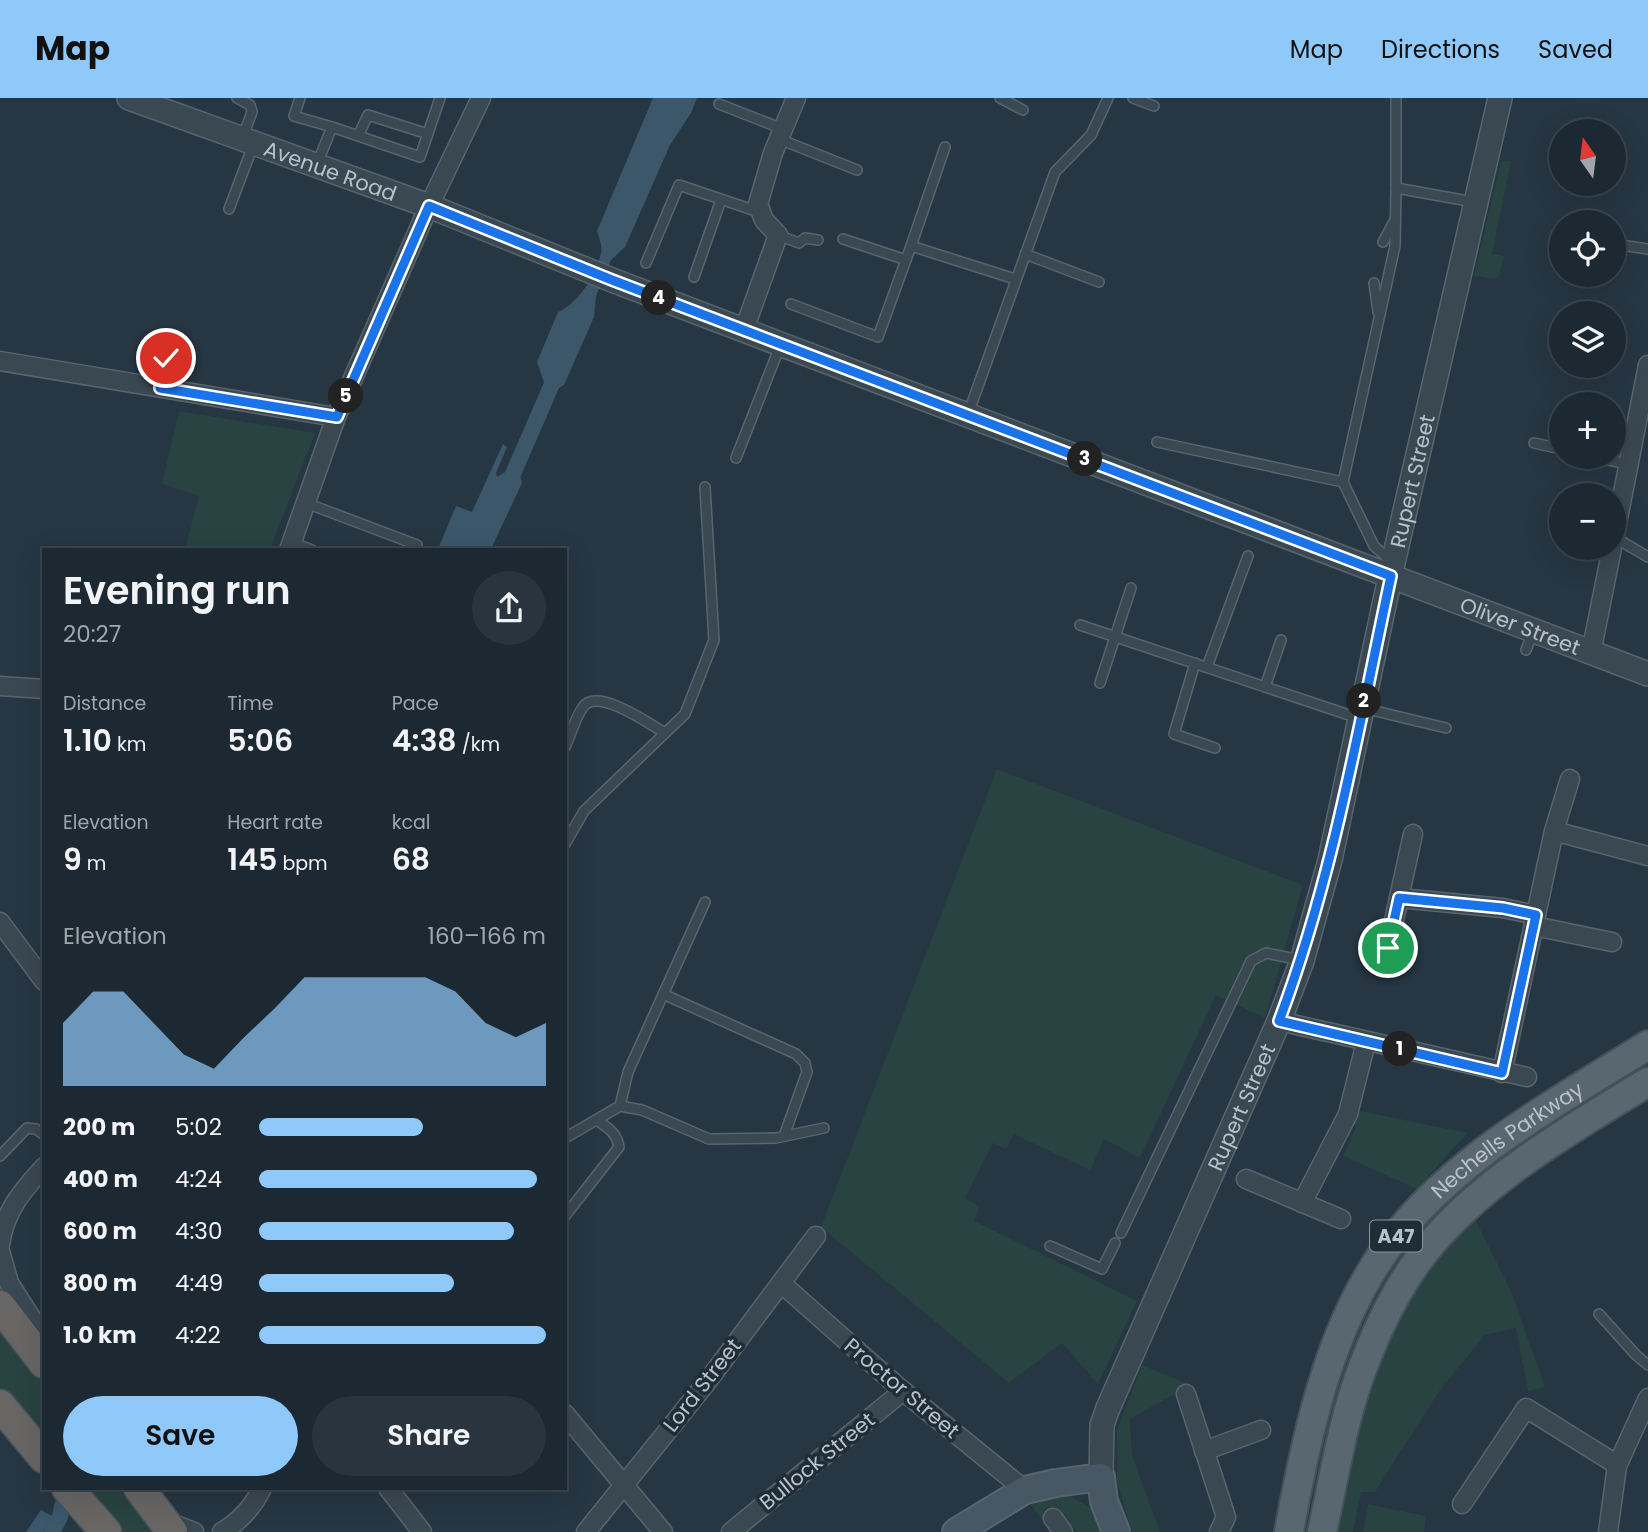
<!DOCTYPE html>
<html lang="en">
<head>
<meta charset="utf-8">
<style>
	body { margin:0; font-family:Poppins,sans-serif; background:#29343e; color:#f1f3f6; height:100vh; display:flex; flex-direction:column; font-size:26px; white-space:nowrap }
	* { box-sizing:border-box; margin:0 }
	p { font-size:23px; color:#a0a6ac }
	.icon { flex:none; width:38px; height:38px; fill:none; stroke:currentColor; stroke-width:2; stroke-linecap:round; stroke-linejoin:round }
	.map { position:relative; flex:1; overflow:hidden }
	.side { position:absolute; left:42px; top:450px; width:525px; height:942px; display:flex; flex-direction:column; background:#1c2832; border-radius:0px; box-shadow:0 7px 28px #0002,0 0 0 2px #3a444d }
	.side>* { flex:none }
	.needle { width:46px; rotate:346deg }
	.tools { position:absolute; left:1549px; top:21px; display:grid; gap:14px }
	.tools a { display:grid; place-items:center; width:77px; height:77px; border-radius:50%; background:#1c2832; box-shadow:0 7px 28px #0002,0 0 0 2px #3a444d; font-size:35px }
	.pin { position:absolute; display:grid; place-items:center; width:60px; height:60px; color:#fff; margin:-30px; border:4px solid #fff; border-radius:50%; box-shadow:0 2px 7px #0007 }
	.km { position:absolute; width:35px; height:35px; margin:-18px; border-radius:50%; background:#222; color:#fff; font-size:19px; line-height:35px; text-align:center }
	.round { display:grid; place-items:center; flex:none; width:74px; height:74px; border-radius:37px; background:#29343e }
	.summary { display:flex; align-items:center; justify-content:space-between; height:119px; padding:0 21px }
	h1 { font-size:38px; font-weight:600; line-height:52px }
	.metrics { display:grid; grid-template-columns:repeat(3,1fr); gap:10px; height:119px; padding:7px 21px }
	.metrics div { display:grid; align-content:center }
	.metrics b { font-size:30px; font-weight:600 }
	.metrics small { font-size:19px; font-weight:400 }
	.metrics p { font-size:19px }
	.chart { height:196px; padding:14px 21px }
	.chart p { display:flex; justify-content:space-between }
	.chart svg { width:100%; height:126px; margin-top:7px; fill:#8fc9f9; opacity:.7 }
	.cta { display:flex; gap:14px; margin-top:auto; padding:14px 21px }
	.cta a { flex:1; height:80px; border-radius:42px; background:#8fc9f9; color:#111; font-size:28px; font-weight:600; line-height:80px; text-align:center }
	.cta a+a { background:#29343e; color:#f1f3f6 }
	ul { padding:0 21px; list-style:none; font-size:23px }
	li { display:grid; grid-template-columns:112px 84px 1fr; align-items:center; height:52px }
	li i { height:18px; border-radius:9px; background:#8fc9f9 }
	header { display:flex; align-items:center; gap:42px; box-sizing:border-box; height:98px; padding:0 35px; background:#8fc9f9; color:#111 }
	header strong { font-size:33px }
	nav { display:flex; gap:38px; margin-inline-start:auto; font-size:24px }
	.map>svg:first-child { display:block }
	.green { fill:#284341 }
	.water { fill:#3c576a }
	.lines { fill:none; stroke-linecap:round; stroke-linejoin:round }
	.canal { stroke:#3c576a; stroke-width:16 }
	.service-casing { stroke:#58656f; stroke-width:12 }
	.minor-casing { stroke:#58656f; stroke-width:21 }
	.tertiary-casing { stroke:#58656f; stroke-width:26 }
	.secondary-casing { stroke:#58656f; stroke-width:30 }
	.primary-casing { stroke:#44515b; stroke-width:32 }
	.trunk-casing { stroke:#45525c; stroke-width:33 }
	.service { stroke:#3a4851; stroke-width:9 }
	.minor { stroke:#3a4851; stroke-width:18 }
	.tertiary { stroke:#3a4851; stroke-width:23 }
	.secondary { stroke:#485764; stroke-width:26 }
	.primary { stroke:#596771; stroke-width:28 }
	.trunk { stroke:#686664; stroke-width:30 }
	.route-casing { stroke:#fff; stroke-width:14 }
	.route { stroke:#1a73e8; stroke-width:9 }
	.labels { text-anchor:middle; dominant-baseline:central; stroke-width:7; stroke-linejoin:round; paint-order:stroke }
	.shield { fill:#1f2d37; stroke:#89959f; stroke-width:2 }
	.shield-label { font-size:19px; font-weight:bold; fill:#b7c2cc }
	.street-label { font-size:21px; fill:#b7c2cc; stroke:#1f2d37 }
</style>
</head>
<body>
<header>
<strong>Map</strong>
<nav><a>Map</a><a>Directions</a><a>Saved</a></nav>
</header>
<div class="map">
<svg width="1648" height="1434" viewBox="0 0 1648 1434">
	<rect width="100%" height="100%" fill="#263642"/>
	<!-- green -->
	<g class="green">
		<path d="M1501,63H1511L1492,156L1504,158L1499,178L1494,181L1474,178Z"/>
		<path d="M179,313L315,335L270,451H185L199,398L162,386Z"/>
		<path d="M997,671L1303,787L1265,920L1216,897L1140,1060L1104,1041L1090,1072L1014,1036L1006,1051L993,1045L965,1100L980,1108L974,1123L1137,1203L1098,1286L1062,1245L1009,1285L821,1129Z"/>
		<path d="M1648,959V976L1443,1120L1332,1352L1306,1413L1328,1298L1362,1210L1414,1128L1463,1082Z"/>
		<path d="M1356,1012L1467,1035L1417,1091L1343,1058L1357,1027L1350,1024Z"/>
		<path d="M1474,1119L1511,1193L1545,1289L1528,1293L1516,1230L1485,1237L1440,1292L1375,1394H1361L1353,1434H1334L1349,1354L1378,1258L1399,1215L1441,1150Z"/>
		<path d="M0,1225L44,1280V1341L0,1289Z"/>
		<path d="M1142,1267L1191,1287L1130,1321L1132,1357L1160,1434H1132L1117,1384V1332Z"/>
		<path d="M85,1390H128L159,1434H122Z"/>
		<path d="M1070,1398L1091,1410L1102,1434H1077L1058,1413L1043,1423L1030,1406Z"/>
		<path d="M1368,1406L1426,1418L1424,1434H1363Z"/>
	</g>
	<!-- water -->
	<g class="water">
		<path d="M653,0H697L691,15L670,47L625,149L611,162L596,198L594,219L564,287L548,296L537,264L558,214C579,205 596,177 601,155C603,149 599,140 597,133Z"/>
		<path d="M503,346L507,349L496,375L497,379L517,367L522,385L491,451H438L456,408L472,414Z"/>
		<path d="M41,1412L52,1418L43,1434H26Z"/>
	</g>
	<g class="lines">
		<!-- canal -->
		<g class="canal">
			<path d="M509,385L556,277"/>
			<path d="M52,1434L60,1419L62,1408"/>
		</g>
		<defs>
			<g id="service">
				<path d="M237,0L250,7L252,14L242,41"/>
				<path d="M300,0L294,18L332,29"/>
				<path d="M1000,0L1023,12"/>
				<path d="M1133,0L1154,8"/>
				<path d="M1396,0V90L1474,104"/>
				<path d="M719,6L783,31"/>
				<path d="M358,38L368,17L428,36"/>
				<path d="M779,41L857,72"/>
				<path d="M945,49L911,148L1015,181"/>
				<path d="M317,66L332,29L420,59L440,0"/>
				<path d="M229,111L254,45"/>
				<path d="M778,137L799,145L805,140L818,142"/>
				<path d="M843,141L906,162"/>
				<path d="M1383,144L1394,124"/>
				<path d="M1614,146L1648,151"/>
				<path d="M1025,156L1099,184"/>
				<path d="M646,165L679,87L759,114"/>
				<path d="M694,179L721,102"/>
				<path d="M1374,185L1378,214"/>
				<path d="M791,206L878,239L911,148"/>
				<path d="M160,290L169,240"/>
				<path d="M968,316L1055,74L1091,37L1108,0"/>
				<path d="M1157,344L1343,384"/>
				<path d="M1534,345L1561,351"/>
				<path d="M1594,359L1628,366"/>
				<path d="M736,360L780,248"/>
				<path d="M306,405L417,447"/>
				<path d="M1614,439L1648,459"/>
				<path d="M291,444L312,452"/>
				<path d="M1391,463L1374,448L1343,384L1395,148L1396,90"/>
				<path d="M1080,527L1358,620"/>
				<path d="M1526,552L1533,534"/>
				<path d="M1195,565L1174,636L1215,650"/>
				<path d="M1207,569L1248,458"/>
				<path d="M1100,585L1131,490"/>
				<path d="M1265,589L1281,542"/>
				<path d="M1363,610L1446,630"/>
				<path d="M565,649C571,637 575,620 583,609C597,589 648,625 665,635"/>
				<path d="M565,746L584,713L685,616L714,542L705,389"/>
				<path d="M663,896L796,956L805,965L807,974L784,1038"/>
				<path d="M620,1008L628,974L705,804"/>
				<path d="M565,1040L620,1008L642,1012L709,1041L776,1040L824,1030"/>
				<path d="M0,1058L27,1030L36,1031L44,1037"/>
				<path d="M565,1118L619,1049C617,1035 608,1030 597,1022"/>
				<path d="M1121,1135L1251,863L1266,855L1301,862"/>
				<path d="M1050,1148L1102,1171L1115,1145"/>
				<path d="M1599,1216L1636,1257L1648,1267"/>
			</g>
			<g id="minor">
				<path d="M744,232L778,137L764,122L758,106L773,55L796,0"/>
				<path d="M0,263L336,319"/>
				<path d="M1614,441L1648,267"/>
				<path d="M289,452L336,319L429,108L481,0"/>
				<path d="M1591,555L1612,450"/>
				<path d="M0,588L44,591"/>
				<path d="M1554,733L1570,681"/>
				<path d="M1399,800L1503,810L1536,817"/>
				<path d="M0,824L44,883"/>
				<path d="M1534,828L1612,844"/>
				<path d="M1388,850L1413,736"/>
				<path d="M1279,923L1527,979"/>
				<path d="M1502,975L1554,733L1648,758"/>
				<path d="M1246,1081L1341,1121"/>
				<path d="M1302,1105L1348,1016L1366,944"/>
				<path d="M0,1147C4,1114 22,1093 44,1069"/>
				<path d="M0,1153L9,1185L44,1240"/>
				<path d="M781,1185L903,1293L1025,1392"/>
				<path d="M1186,1296L1226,1419L1219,1434"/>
				<path d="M565,1316L663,1434"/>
				<path d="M1204,1353L1261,1332"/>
				<path d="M388,1390L422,1434"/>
				<path d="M1462,1406L1526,1310L1611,1363L1617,1368"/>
				<path d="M1053,1420L1063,1434"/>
				<path d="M166,1423L194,1434"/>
				<path d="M222,1434C240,1423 253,1409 262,1390"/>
				<path d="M586,1434L707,1284L816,1138"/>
				<path d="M731,1434L903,1293"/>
				<path d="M1608,1434L1617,1368L1648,1300"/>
			</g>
			<g id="tertiary">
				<path id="s1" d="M129,0L429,108L612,182L1648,576"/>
				<path id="s2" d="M1101,1379L1102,1327L1108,1310L1279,923L1302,863L1330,762L1393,465L1500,0"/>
			</g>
			<path id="secondary" d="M956,1434L1025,1392L1056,1385L1101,1379L1104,1403L1116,1434"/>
			<g id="primary">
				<path id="s3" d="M1289,1434C1307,1333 1332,1215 1399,1134C1464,1054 1562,1001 1648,947"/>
				<path d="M1322,1434C1334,1381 1342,1325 1361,1274C1375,1236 1394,1195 1419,1161C1474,1087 1569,1032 1648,984"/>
			</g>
			<g id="trunk">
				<path d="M0,1208L44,1265"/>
				<path d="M0,1307L44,1360"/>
				<path d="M67,1390L106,1434"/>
				<path d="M139,1390L172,1434"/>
			</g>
		</defs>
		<!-- service casing -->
		<use href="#service" class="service-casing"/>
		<!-- minor casing -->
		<use href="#minor" class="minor-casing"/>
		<!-- tertiary casing -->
		<use href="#tertiary" class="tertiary-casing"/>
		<!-- secondary casing -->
		<use href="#secondary" class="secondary-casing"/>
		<!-- primary casing -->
		<use href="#primary" class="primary-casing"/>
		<!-- trunk casing -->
		<use href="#trunk" class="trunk-casing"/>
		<!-- service -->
		<use href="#service" class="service"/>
		<!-- minor -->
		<use href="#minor" class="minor"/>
		<!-- tertiary -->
		<use href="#tertiary" class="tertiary"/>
		<!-- secondary -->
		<use href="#secondary" class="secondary"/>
		<!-- primary -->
		<use href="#primary" class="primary"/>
		<!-- trunk -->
		<use href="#trunk" class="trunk"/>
	</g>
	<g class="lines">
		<defs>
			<path id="route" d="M166,260L160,290L337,319L429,108L612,182L1391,478C1359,627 1333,780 1279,923L1502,975L1536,817L1503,810L1399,800L1388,850"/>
		</defs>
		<!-- route casing -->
		<use href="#route" class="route-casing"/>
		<!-- route -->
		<use href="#route" class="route"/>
	</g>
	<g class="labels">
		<!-- shield labels -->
		<rect class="shield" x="1370" y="1122.5" width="52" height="31" rx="5"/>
		<g class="shield-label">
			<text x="1396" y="1138">A47</text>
		</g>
		<!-- street labels -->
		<g class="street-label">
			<text stroke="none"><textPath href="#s1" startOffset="214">Avenue Road</textPath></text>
			<text stroke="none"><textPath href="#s2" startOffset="1050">Rupert Street</textPath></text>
			<text stroke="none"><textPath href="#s1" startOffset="1488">Oliver Street</textPath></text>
			<text stroke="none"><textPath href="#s2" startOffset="399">Rupert Street</textPath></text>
			<text stroke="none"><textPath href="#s3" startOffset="466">Nechells Parkway</textPath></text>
			<text transform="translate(702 1287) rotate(-52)">Lord Street</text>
			<text transform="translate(902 1290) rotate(40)">Proctor Street</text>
			<text transform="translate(817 1363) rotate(-39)">Bullock Street</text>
		</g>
	</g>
</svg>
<div class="tools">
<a><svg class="needle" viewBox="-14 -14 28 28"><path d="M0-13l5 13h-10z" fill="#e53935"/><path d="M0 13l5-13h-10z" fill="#a0a6ac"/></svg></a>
<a><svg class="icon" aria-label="locate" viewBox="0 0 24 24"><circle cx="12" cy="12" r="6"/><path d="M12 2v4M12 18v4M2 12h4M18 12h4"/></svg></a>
<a><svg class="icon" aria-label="layers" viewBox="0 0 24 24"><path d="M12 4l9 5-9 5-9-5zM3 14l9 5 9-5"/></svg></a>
<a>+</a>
<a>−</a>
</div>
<div class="pin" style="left:1388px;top:850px;background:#1e9e55"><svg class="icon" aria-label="arrive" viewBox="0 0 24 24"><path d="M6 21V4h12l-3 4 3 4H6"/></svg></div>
<div class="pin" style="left:166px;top:260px;background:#d93025"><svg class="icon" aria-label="check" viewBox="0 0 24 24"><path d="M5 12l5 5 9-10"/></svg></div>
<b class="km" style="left:1400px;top:951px">1</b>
<b class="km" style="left:1364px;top:603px">2</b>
<b class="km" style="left:1085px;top:361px">3</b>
<b class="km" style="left:659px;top:200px">4</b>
<b class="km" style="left:346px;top:298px">5</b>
<section class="side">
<div class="summary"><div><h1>Evening run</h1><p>20:27</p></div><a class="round"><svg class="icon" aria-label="share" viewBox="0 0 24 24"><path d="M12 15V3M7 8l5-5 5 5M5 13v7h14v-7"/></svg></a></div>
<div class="metrics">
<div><p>Distance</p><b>1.10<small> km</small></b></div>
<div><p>Time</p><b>5:06</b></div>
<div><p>Pace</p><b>4:38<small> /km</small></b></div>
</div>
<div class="metrics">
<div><p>Elevation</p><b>9<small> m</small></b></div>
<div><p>Heart rate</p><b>145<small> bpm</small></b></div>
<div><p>kcal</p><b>68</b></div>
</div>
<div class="chart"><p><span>Elevation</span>160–166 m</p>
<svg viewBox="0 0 160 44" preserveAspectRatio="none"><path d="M0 44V22L10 11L20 11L30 22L40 33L50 38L60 27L70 17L80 6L90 6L100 6L110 6L120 6L130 11L140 22L150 27L160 22V44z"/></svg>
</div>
<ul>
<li><b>200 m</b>5:02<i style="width:57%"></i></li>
<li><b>400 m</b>4:24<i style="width:97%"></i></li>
<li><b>600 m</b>4:30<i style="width:89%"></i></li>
<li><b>800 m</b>4:49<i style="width:68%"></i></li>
<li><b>1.0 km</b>4:22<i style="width:100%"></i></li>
</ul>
<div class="cta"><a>Save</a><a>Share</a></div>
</section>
</div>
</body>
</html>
